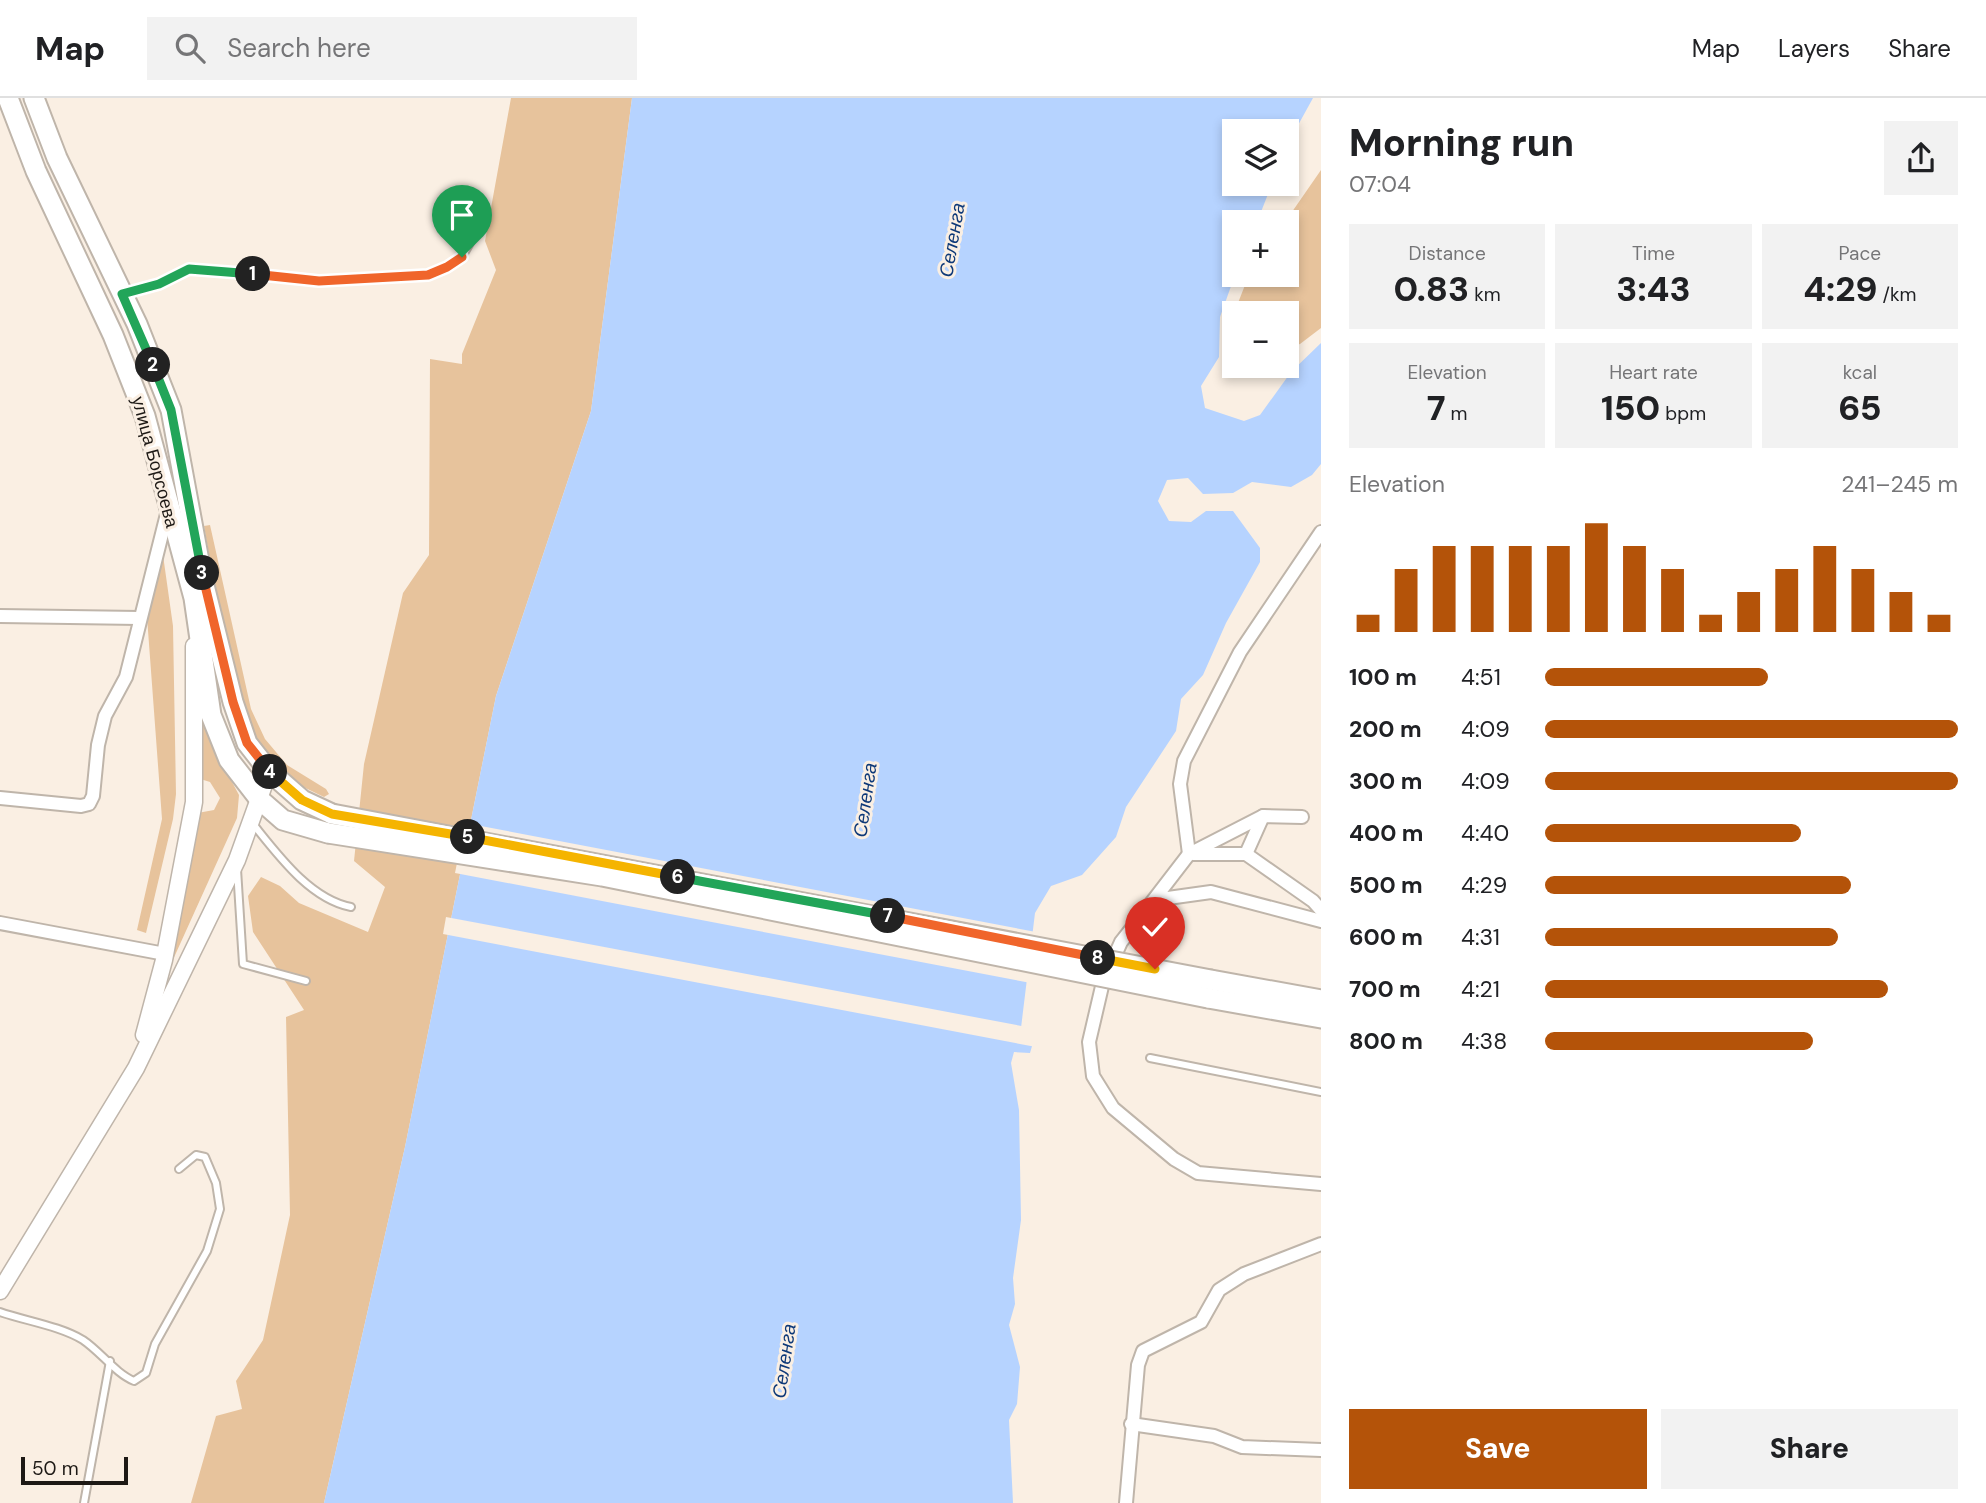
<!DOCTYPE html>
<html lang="en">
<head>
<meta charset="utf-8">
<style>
	body { margin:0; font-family:"DM Sans",sans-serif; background:#f2f2f2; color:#202124; height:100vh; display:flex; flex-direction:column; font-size:26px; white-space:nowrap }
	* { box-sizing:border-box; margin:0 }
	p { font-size:23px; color:#757577 }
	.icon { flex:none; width:38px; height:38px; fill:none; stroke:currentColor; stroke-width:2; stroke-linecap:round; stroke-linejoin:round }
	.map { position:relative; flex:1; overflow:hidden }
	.sheet { display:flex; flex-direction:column; background:#fff; width:665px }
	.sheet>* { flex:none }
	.fabs { position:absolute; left:1222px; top:21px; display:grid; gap:14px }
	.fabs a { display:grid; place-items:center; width:77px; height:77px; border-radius:0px; background:#fff; box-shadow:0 4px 10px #0003; font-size:35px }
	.scale { position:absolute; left:21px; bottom:18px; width:107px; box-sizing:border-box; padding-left:7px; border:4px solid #1d1915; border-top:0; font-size:19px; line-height:24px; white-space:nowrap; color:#1d1915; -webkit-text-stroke:5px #faefe3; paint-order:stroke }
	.pin { position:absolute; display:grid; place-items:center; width:60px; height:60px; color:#fff; margin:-72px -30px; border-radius:50% 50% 50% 0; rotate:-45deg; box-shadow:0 0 7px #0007 }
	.pin .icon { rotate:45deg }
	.km { position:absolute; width:35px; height:35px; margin:-18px; border-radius:50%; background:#222; color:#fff; font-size:19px; line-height:35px; text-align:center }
	.round { display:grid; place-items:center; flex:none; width:74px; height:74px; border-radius:0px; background:#f2f2f2 }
	.overview { display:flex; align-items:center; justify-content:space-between; height:119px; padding:0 28px }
	h1 { font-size:38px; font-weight:800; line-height:52px }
	.stats { display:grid; grid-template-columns:repeat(3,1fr); gap:10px; height:119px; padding:7px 28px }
	.stats div { display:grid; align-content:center; border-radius:0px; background:#f2f2f2; text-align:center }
	.stats b { font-size:35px; font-weight:800 }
	.stats small { font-size:19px; font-weight:400 }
	.stats p { font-size:19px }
	.chart { height:196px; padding:14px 28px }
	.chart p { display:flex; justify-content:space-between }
	.chart svg { width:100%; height:126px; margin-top:7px; stroke:#b45309; stroke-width:6 }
	.cta { display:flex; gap:14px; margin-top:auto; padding:14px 28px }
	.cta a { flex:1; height:80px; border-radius:0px; background:#b45309; color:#fff; font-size:28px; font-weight:800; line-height:80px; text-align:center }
	.cta a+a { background:#f2f2f2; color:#202124 }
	ul { padding:0 28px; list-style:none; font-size:23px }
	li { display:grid; grid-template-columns:112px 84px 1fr; align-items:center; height:52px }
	li i { height:18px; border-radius:9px; background:#b45309 }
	header { display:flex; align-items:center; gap:42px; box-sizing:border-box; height:98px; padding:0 35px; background:#fff; border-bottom:2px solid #e0e0e0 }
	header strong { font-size:33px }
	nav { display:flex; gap:38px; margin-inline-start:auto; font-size:24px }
	.search { width:490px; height:63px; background:#f2f2f2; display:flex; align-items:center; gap:18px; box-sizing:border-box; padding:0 24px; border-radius:0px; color:#757577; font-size:26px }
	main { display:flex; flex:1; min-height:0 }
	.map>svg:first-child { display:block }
	.green { fill:#e7c39c }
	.water { fill:#b6d3ff }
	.pier { fill:#faefe3 }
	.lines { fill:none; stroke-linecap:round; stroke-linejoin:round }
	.service-casing { stroke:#bfb5aa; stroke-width:10 }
	.minor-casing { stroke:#bfb5aa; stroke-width:16 }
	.tertiary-casing { stroke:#bfb5aa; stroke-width:19 }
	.primary-casing { stroke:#bfb5aa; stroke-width:23 }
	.service { stroke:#fff; stroke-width:6 }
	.minor { stroke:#fff; stroke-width:12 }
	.tertiary { stroke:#fff; stroke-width:16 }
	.primary { stroke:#fff; stroke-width:19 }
	.primary-bridge-casing { stroke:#bfb5aa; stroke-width:23; stroke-linecap:butt }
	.primary-bridge { stroke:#fff; stroke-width:19 }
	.split-1-casing { stroke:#fff; stroke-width:14 }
	.split-2-casing { stroke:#fff; stroke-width:14 }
	.split-3-casing { stroke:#fff; stroke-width:14 }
	.split-4-casing { stroke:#fff; stroke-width:14 }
	.split-5-casing { stroke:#fff; stroke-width:14 }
	.split-6-casing { stroke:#fff; stroke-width:14 }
	.split-7-casing { stroke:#fff; stroke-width:14 }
	.split-8-casing { stroke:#fff; stroke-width:14 }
	.split-9-casing { stroke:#fff; stroke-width:14 }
	.split-1 { stroke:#f0652b; stroke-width:9 }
	.split-2 { stroke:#22a559; stroke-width:9 }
	.split-3 { stroke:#22a559; stroke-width:9 }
	.split-4 { stroke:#f0652b; stroke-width:9 }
	.split-5 { stroke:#f5b400; stroke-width:9 }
	.split-6 { stroke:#f5b400; stroke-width:9 }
	.split-7 { stroke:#22a559; stroke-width:9 }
	.split-8 { stroke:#f0652b; stroke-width:9 }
	.split-9 { stroke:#f5b400; stroke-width:9 }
	.labels { text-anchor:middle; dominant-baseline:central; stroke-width:6; stroke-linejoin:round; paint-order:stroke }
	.street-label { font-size:18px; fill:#1d1915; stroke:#faefe3 }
	.water-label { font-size:19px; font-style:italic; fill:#0e3978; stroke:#faefe3 }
</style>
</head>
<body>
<header>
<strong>Map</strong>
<div class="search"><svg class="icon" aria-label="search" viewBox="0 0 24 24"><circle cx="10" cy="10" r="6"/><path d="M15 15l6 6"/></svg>Search here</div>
<nav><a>Map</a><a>Layers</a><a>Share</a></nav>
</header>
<main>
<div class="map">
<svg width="1321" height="1405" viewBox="0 0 1321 1405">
	<rect width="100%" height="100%" fill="#faefe3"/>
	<!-- green -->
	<g class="green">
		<path d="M511,0H632L591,313L496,598L405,1049L324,1405H191L216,1318L242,1311L236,1283L263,1242L290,1117L286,919L304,912L253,834L248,798L261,779L280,788L299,805L368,834L385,789L354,763L364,666L403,495L429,457L430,261L462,266V256L496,172L485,143Z"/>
		<path d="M1321,72V230L1300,246L1286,251V215H1234L1249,177H1286L1285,124Z"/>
		<path d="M210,427L251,611L265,641L287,667L326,691L329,696L324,699L291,683L256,647L233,594L204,428Z"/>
		<path d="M162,450L173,528L176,696L173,721L146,835L137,832L162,721L145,492Z"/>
		<path d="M193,586L211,645L239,697L237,720L162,886L192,716L214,712L220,700L210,684L194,679Z"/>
	</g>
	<!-- water -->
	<path class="water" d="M632,0H1313L1286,49V33H1234V86H1272L1257,124H1234L1235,177L1220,219L1219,259L1201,288L1205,310L1244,323L1260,317L1291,274L1321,245V366L1312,377L1291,389L1252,384L1233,395L1203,396L1188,380L1167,382L1158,403L1169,423L1191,424L1206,413H1233L1260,450V464L1226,525L1203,577L1181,601L1176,633L1126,709L1116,739L1082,777L1051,788L1035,815L1021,930L1035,938L1030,955L1014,954L1011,965L1019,1012L1021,1122L1013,1180L1015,1206L1009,1227L1020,1269L1017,1306L1009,1322L1013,1405H324L405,1049L496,598L591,313Z"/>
	<!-- pier -->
	<g class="pier">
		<path d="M465,725L1036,834L1031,885L455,775Z"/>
		<path d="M446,819L1027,929L1038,938L1036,949L443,836Z"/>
	</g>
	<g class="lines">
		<defs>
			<g id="service">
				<path d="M124,196L159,186L189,171L319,182L428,177L447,169L462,159L471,143L474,125"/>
				<path d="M253,726C278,757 310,801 351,809"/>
				<path d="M237,771L243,866L306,883"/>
				<path d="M1150,960L1321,994"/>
				<path d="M0,1214C26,1223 60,1228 83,1242C101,1254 115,1275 134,1283L146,1275L155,1246L207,1153L220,1111L216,1085L205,1059L196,1057L179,1071"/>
				<path d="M84,1405L110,1263"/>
			</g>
			<g id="minor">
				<path d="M0,518L139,520"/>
				<path d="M0,700L81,708L89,706L93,698L98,647L105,618L126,579L168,412"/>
				<path d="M1189,756L1180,686L1184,663L1240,554L1321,434"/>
				<path d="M1193,756H1246L1313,803L1321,812"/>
				<path d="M1246,756L1263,718"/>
				<path d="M1149,808L1189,756L1263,718L1302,719"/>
				<path d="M1321,823L1211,794L1168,800L1147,811L1121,844L1103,884L1089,944L1093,978L1113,1010L1174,1061L1198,1075L1321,1086"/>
				<path d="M0,825L165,856"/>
				<path d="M1131,1326L1214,1338L1242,1349L1321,1352"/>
				<path d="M1126,1405L1138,1267L1143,1253L1201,1224L1219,1192L1244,1176L1321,1146"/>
			</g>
			<g id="tertiary">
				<path d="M144,937L164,862L194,704V548"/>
				<path d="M0,1193L136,970L237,762L269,673"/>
			</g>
			<g id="primary">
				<path d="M8,0L36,73L113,237L145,318L194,500L211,617L229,662L260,702L283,722L328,735"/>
				<path d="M34,0L57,60L137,226L171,312L202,479L233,604L247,645L269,673L302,702L332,716"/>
				<path d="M1211,882L1321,902"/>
				<path d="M1208,900L1321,920"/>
			</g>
		</defs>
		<!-- service casing -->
		<use href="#service" class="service-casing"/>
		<!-- minor casing -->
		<use href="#minor" class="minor-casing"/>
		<!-- tertiary casing -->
		<use href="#tertiary" class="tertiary-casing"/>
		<!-- primary casing -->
		<use href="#primary" class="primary-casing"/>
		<!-- service -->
		<use href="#service" class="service"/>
		<!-- minor -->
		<use href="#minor" class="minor"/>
		<!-- tertiary -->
		<use href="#tertiary" class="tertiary"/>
		<!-- primary -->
		<use href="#primary" class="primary"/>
		<defs>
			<g id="primary-bridge">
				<path d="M332,716L1211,882"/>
				<path d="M328,735L602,778L1208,900"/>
			</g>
		</defs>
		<!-- primary-bridge casing -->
		<use href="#primary-bridge" class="primary-bridge-casing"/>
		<!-- primary-bridge -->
		<use href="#primary-bridge" class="primary-bridge"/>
	</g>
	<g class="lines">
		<defs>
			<path id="split-1" d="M253,176L319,183L428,177L447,169L462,159"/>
			<path id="split-2" d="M153,267L122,196L159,186L189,171L253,176"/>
			<path id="split-3" d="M153,267L171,312L202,475"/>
			<path id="split-4" d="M202,475L233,604L247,645L270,674"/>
			<path id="split-5" d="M270,674L302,702L332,716L468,739"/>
			<path id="split-6" d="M468,739L678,779"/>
			<path id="split-7" d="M678,779L888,818"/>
			<path id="split-8" d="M888,818L1098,860"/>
			<path id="split-9" d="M1098,860L1155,871"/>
		</defs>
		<!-- split-1 casing -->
		<use href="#split-1" class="split-1-casing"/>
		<!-- split-2 casing -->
		<use href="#split-2" class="split-2-casing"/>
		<!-- split-3 casing -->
		<use href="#split-3" class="split-3-casing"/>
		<!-- split-4 casing -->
		<use href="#split-4" class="split-4-casing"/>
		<!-- split-5 casing -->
		<use href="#split-5" class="split-5-casing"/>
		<!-- split-6 casing -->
		<use href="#split-6" class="split-6-casing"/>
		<!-- split-7 casing -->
		<use href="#split-7" class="split-7-casing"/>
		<!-- split-8 casing -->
		<use href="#split-8" class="split-8-casing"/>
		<!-- split-9 casing -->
		<use href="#split-9" class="split-9-casing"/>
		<!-- split-1 -->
		<use href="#split-1" class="split-1"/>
		<!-- split-2 -->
		<use href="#split-2" class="split-2"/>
		<!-- split-3 -->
		<use href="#split-3" class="split-3"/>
		<!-- split-4 -->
		<use href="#split-4" class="split-4"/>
		<!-- split-5 -->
		<use href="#split-5" class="split-5"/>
		<!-- split-6 -->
		<use href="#split-6" class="split-6"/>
		<!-- split-7 -->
		<use href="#split-7" class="split-7"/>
		<!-- split-8 -->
		<use href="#split-8" class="split-8"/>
		<!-- split-9 -->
		<use href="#split-9" class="split-9"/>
	</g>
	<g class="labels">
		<!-- street labels -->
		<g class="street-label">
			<text transform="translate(155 364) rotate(75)">улица Борсоева</text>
		</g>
		<!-- water labels -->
		<g class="water-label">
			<text transform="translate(952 142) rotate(-80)">Селенга</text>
			<text transform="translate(865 702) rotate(-82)">Селенга</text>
			<text transform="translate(784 1263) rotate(-82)">Селенга</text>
		</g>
	</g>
</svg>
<div class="fabs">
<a><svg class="icon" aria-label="layers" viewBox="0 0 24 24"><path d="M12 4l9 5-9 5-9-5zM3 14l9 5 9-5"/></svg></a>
<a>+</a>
<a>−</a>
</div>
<div class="scale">50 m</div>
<div class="pin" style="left:462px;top:159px;background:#1e9e55"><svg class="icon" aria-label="arrive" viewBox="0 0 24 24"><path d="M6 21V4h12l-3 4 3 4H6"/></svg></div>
<div class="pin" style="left:1155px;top:871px;background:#d93025"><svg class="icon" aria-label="check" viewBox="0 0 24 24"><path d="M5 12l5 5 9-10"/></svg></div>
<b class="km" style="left:253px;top:176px">1</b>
<b class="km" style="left:153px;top:267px">2</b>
<b class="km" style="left:202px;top:475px">3</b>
<b class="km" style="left:270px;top:674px">4</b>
<b class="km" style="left:468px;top:739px">5</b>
<b class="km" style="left:678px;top:779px">6</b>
<b class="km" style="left:888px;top:818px">7</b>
<b class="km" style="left:1098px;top:860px">8</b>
</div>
<section class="sheet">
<div class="overview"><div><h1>Morning run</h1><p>07:04</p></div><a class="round"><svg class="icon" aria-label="share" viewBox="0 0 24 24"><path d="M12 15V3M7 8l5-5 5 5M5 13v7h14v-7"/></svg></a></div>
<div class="stats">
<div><p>Distance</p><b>0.83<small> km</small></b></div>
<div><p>Time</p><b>3:43</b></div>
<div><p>Pace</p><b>4:29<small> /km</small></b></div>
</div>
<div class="stats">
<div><p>Elevation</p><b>7<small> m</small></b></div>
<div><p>Heart rate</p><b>150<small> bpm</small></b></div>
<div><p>kcal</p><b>65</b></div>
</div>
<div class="chart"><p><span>Elevation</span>241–245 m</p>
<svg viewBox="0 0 160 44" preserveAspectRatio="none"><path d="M5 44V38M15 44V22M25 44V14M35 44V14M45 44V14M55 44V14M65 44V6M75 44V14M85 44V22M95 44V38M105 44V30M115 44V22M125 44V14M135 44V22M145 44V30M155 44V38"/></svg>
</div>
<ul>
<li><b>100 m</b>4:51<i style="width:54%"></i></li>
<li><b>200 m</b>4:09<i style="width:100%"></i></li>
<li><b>300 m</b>4:09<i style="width:100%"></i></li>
<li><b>400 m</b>4:40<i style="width:62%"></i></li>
<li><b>500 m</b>4:29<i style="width:74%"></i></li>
<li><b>600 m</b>4:31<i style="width:71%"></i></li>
<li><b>700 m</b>4:21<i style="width:83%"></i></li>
<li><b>800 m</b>4:38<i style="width:65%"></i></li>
</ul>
<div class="cta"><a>Save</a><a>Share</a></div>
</section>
</main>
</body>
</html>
